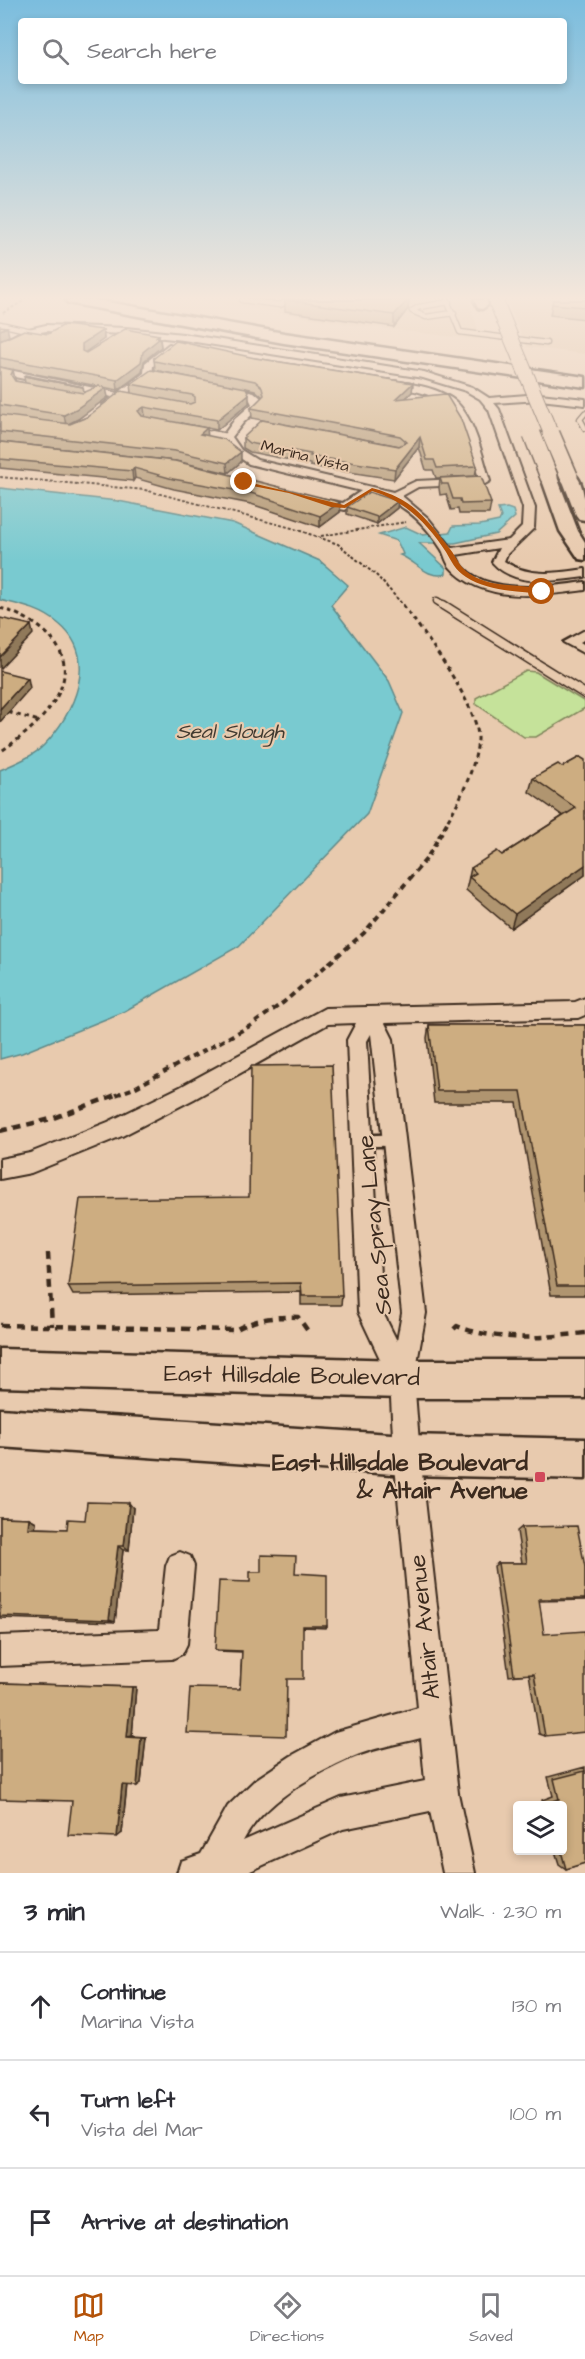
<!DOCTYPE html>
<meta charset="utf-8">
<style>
:root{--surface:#fff;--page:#f7f7f7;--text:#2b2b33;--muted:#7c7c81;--line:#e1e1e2;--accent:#b45309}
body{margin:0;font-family:"Architects Daughter",sans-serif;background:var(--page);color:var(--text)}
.controls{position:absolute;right:18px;bottom:18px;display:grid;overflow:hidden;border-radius:6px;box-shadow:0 3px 9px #0003}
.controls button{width:54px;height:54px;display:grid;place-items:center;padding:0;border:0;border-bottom:2px solid var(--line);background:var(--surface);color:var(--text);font:30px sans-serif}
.stop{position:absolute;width:18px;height:18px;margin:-14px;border:4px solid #b45309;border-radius:50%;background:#fff}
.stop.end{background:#b45309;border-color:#fff;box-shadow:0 2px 6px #0008}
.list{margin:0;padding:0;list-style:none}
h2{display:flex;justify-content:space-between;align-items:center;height:78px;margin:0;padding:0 24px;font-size:26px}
h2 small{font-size:20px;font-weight:400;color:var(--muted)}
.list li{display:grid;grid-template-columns:39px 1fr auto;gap:18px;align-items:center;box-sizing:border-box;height:108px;padding:0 24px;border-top:2px solid var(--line)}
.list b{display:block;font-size:22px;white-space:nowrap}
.list p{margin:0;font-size:20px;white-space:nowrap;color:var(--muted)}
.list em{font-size:20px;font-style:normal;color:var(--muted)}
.icon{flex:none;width:33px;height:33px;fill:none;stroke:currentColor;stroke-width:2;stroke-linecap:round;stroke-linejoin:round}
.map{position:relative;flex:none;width:585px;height:1873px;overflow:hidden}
.search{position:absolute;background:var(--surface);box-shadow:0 3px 9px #0003;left:18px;right:18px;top:18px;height:66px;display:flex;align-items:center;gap:15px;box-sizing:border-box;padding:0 21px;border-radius:6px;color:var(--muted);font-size:22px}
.sheet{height:402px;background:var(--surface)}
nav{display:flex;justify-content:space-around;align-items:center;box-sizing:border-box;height:84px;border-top:2px solid var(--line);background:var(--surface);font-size:16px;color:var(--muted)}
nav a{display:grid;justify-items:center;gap:3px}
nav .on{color:var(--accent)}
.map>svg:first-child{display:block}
.built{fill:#ddbe9d}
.green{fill:#c5e29a;stroke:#80865c;stroke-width:1.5}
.water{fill:#79cad0;stroke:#608a89;stroke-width:1.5}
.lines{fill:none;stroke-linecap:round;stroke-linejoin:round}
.lane-far3-casing{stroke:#3b2a1e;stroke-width:7}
.lane-far2-casing{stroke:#3b2a1e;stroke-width:9}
.lane-far1-casing{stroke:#3b2a1e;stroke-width:11}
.lane-casing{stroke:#3b2a1e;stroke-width:16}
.street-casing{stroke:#3b2a1e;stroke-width:4}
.secondary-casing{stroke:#3b2a1e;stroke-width:5}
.highway-casing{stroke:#3b2a1e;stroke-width:5}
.path-far3{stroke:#3b2a1e;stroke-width:2;stroke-dasharray:3 2;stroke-linecap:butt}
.path-far2{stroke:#3b2a1e;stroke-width:3;stroke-dasharray:4.5 4;stroke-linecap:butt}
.path-far1{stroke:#3b2a1e;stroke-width:4;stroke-dasharray:6 4.5;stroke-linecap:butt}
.path{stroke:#3b2a1e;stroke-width:4.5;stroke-dasharray:8 6;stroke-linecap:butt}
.lane-far3{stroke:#e8caae;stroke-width:4.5}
.lane-far2{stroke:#e8caae;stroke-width:6}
.lane-far1{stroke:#e8caae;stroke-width:8}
.lane{stroke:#e8caae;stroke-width:11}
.street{fill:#e8caae;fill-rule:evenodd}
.secondary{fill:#e8caae;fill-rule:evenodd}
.highway{fill:#e8caae;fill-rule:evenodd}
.secondary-bridge-far1-casing{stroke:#3b2a1e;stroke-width:16;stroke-linecap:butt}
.secondary-bridge-casing{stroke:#3b2a1e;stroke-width:20;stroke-linecap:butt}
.secondary-bridge-far1{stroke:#e8caae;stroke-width:14}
.secondary-bridge{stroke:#e8caae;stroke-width:17}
.wall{fill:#b0956f;stroke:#3b2a1e;stroke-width:1.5}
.shaded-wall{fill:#90795a;stroke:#3b2a1e;stroke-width:1.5}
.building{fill:#cdad81;stroke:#3b2a1e;stroke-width:1.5}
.route{fill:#b45309}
.poi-dot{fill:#d1495b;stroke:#e8caae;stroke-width:2}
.labels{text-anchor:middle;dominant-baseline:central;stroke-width:4.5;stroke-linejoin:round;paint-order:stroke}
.far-street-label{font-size:16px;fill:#3b2a1e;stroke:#e8caae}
.water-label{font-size:21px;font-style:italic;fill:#413a30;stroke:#e8caae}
.near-street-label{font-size:24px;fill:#3b2a1e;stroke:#e8caae}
.near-poi-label{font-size:24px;font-weight:bold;fill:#3b2a1e;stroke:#e8caae;text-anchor:end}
</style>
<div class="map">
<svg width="585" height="1873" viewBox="0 0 585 1873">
<rect width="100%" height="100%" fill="#e8caae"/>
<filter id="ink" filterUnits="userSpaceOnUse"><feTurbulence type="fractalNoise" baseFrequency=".0167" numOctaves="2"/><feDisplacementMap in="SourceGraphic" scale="12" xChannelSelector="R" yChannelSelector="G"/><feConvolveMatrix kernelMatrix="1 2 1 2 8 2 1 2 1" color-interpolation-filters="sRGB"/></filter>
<g filter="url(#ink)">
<g class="built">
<path d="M202 300H469L481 340 360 326Z"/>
<path d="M506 300H585V354L527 347Z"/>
</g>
<path class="green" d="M526 671 536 672 585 702V708L536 737H524L476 704V698Z"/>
<g class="water">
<path d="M0 488 118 501 233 523 320 561 348 585 331 605 389 681 403 713 367 814 239 946 123 1012 22 1053 0 1059V770C14 764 34 756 44 745 74 714 100 658 59 624 42 609 21 605 0 600Z"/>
<path d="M507 508 513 510 515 517 496 534 455 543H419L446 568V574C426 579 417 562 400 555L403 554 397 541 379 535 406 527 423 535 450 532 453 526 480 525 499 521 501 517 498 509Z"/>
</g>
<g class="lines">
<defs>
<g id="lane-far3">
<path d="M242 300 280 305 290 300"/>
<path d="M447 300 460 332 546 343"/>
<path d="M449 302 419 307 412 311 426 317 454 313"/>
<path d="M0 324 31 331"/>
<path d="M585 413 580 419 585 428"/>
<path d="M197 431 220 436"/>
</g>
<g id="lane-far2">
<path d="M212 434 227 437"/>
<path d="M437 601 445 606"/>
</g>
<path id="lane-far1" d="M443 605 585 694"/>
<path id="lane" d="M362 1141 393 1140"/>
<g id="street">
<path d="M46 325 126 328 183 334 424 372 472 387 489 398 540 394 585 399V405L540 400 494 403 499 409 535 508 534 528 507 554 504 561C529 578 556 573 585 569V577C555 581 515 588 492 562L499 548 456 555C472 598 550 587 585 582V590C542 596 482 604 450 567 446 562 445 556 442 550 425 523 403 502 372 494L345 510 312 503 310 501 316 498 343 503 361 491 249 464 230 451 222 437 235 419 252 404 248 396 222 391V387L225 386 254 392 261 398 260 407 243 423 232 437 241 450 257 460 393 492 416 481 479 478C468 441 462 402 419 392 408 389 392 389 383 383L388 380C409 384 433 386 451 398 473 412 483 457 490 481L485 484 418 487 402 496 428 518 452 548 509 540 522 527 523 508 489 410 480 399 466 391 423 378 183 340 126 334 46 331 30 334 0 349V343L24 330Z"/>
<path d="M169 344 176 346 153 366 152 376 107 408 102 405 112 397 0 374V368L118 393 144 373 145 363Z"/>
<path d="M585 630V639L580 642 585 645V654L563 642Z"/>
<path d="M585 998V1015L578 1018 385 1023 393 1039 426 1313 414 1379 420 1455 458 1793 475 1873H443L430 1811 343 1829 246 1873H177L181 1861 201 1854 228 1806 255 1780 291 1756 335 1732 418 1708 394 1455 390 1380 358 1312 347 1040 356 1023 328 1024 194 1099 122 1136 31 1173 0 1179V1159L30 1153 108 1122 180 1087 325 1008 575 1002ZM371 1034 402 1313 397 1341 382 1311 367 1041ZM421 1738 425 1781 341 1798 243 1841C263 1803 312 1775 350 1758 372 1748 398 1744 421 1738Z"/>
<path d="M180 1552 190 1556 194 1566 187 1644 182 1654 172 1659 0 1666V1636L159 1630 166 1566 170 1556Z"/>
</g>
<g id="secondary">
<path d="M474 300H486L488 305 482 309 478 308Z"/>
<path d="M569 471C585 476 585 505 585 520L579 519 576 515 561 476Z"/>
<path d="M549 472 557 477 578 531 585 542V560L579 559 560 531 541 477Z"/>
<path d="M0 1349 402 1360H585V1398H402L0 1387Z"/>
<path d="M0 1409 407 1435 585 1439V1479L407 1475 0 1447Z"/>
</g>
<path id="highway" d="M66 300H96L284 333 585 377V387L284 343 73 304 68 303Z"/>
</defs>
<use href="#lane-far3" class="lane-far3-casing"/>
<use href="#lane-far2" class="lane-far2-casing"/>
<use href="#lane-far1" class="lane-far1-casing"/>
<use href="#lane" class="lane-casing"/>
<use href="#street" class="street-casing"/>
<use href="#secondary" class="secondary-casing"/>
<use href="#highway" class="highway-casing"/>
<g class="path-far3">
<path d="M3 313 25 300"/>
<path d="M0 477 145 490 292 528 338 544 377 576 404 606"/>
<path d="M321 536 406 522"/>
</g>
<g class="path-far2">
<path d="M403 605C423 632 480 707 478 740 475 769 461 798 447 822"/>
<path d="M0 608C39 619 83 652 56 698 43 721 22 737 0 752"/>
<path d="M0 710 39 721"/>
</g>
<path class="path-far1" d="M116 1095 134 1088 250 1026 284 1002 364 933 427 858 448 821"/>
<g class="path">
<path d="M0 1131 51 1119 121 1093"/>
<path d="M48 1253 52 1326"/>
<path d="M0 1325 235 1330C255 1319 275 1316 298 1317L310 1334"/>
<path d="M454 1329 457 1326C497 1342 543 1338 585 1333"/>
</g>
<use href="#lane-far3" class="lane-far3"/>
<use href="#lane-far2" class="lane-far2"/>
<use href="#lane-far1" class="lane-far1"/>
<use href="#lane" class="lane"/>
<use href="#street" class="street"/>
<use href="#secondary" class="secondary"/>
<use href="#highway" class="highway"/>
<defs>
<path id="secondary-bridge-far1" d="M497 304 552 436"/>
<g id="secondary-bridge">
<path d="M532 434 549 477"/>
<path d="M551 434 569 476"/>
</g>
</defs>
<use href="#secondary-bridge-far1" class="secondary-bridge-far1-casing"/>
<use href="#secondary-bridge" class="secondary-bridge-casing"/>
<use href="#secondary-bridge-far1" class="secondary-bridge-far1"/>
<use href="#secondary-bridge" class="secondary-bridge"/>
</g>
<g class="wall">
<path d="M285 300 408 309 394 327 285 311Z"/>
<path d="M585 300V319L550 315 552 304Z"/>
<path d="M103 330 104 339 85 352 160 338 161 347 144 361 142 372 118 390 0 367V341L48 334Z"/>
<path d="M154 358H255L413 383 412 392 406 398 477 466 475 476 436 478 433 470H426L419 447 394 479 310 466V464L250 452 243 448V438L400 446 252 418 251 408 263 397 255 390 246 388 249 403 217 430 181 423 208 436 241 462 228 473 176 461 0 442 175 461 340 512 320 527 251 504 174 489 135 478 133 481 0 468V367L15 379V381L25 383 24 376 83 387 84 392 108 397 78 419 68 424H70L87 417 132 393 131 384 237 387 155 370Z"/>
<path d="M440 478 491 503 489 514H459L458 509 451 510 446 494 440 495 439 488Z"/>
<path d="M398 501 397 508 377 524 347 514V507Z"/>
<path d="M580 757 585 875 511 928 466 890 471 868 502 855 563 816 529 792 533 778 562 767Z"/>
<path d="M429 1025H585V1295H551L517 1103H434L427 1038Z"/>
<path d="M249 1197 342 1296 341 1305H301V1292L73 1295 68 1286Z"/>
<path d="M133 1508 129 1550H123L115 1622 0 1618V1517L29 1518 36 1522 35 1528 67 1529 85 1520Z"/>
<path d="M522 1527 585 1567V1600L539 1601 545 1736 539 1734 529 1674 509 1676 494 1566 498 1563H522L517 1531Z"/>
<path d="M295 1573 327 1626 326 1628 303 1627 287 1679 240 1689 242 1652 217 1651 215 1650 250 1582Z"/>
<path d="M0 1683 136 1687 132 1736 146 1737 141 1783 127 1785 122 1833 72 1801Z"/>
<path d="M585 1767V1863L566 1869 559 1864 555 1851H562V1806H543L542 1800 553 1796 548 1777Z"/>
</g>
<g class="shaded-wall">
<path d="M408 300H409L408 309 394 327V315Z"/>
<path d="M7 327 9 336 0 340V330Z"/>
<path d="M103 330 104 339 84 353 82 351V344Z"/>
<path d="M159 335 161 347 144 361 142 372 118 390 117 380 156 337Z"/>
<path d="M13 370 15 379 13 384 11 375Z"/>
<path d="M413 383 412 392 395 408 396 399Z"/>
<path d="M106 388 108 397 78 419 66 425 64 415Z"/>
<path d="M249 394V403L217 430V420Z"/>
<path d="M144 407 145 417 140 421 138 411Z"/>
<path d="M207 428 208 438 200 434Z"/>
<path d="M420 437 419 447 394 479 395 469Z"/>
<path d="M241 452V462L228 473 227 463Z"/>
<path d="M134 468 135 478 133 481 132 471Z"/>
<path d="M398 501 397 508 377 524V517Z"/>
<path d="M340 502V512L320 527V516Z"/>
<path d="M31 625 33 634 0 669V657Z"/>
<path d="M28 678 30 688 0 722V709Z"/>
<path d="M585 865V875L511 928 515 914Z"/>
<path d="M129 1503 133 1508 129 1550 124 1546Z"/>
<path d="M29 1518 36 1522 35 1532 28 1528Z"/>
<path d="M118 1546 123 1550 115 1622 109 1620Z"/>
<path d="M132 1687H136L132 1736 127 1737Z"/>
<path d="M146 1737 141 1783 137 1786 141 1738Z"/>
<path d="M127 1782 122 1833 117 1837 122 1785Z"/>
</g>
<g class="building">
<path d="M285 300H408L394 315Z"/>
<path d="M553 300H585V307L552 304Z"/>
<path d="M64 325 103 330 82 344V351L86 353 125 329 159 335 156 337 160 338 143 352 141 362 117 380 0 358V341L24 330 48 334Z"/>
<path d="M0 326 7 327 0 330Z"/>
<path d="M176 341 255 358 413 383 396 399 445 394 447 396 461 419 477 466 437 468 434 460H427L420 437 395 469 310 456 311 454 249 443 243 438 262 420 399 446 407 442 400 436 251 408 264 395 262 387 255 381 154 361V358Z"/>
<path d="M0 367 13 370 11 375 15 381 83 393 99 386 106 388 76 409 64 415 0 405Z"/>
<path d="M151 370 246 388 249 394 217 420 144 407 138 411 142 416 207 428 200 434 224 439 241 452 227 463 175 451 0 432V415L70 424 87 417 121 391 190 404 195 402V397L192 395 131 384Z"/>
<path d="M25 375 83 387 24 376Z"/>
<path d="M0 442 175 461 340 502 320 516 251 493 173 479 134 468 132 471 0 459Z"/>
<path d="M481 476 491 503 461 504 460 499H453L448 484H442L440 478Z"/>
<path d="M369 492 398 501 377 517 347 507Z"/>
<path d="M0 618 31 625 0 657Z"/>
<path d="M0 671 28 678 0 709Z"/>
<path d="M580 757 585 760V865L515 914 469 877 476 873 471 868 497 851 502 855 576 808 533 778 558 764 562 767Z"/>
<path d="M429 1025H585V1286H557L521 1091H437Z"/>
<path d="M332 1065 342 1296H302L301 1283 68 1286 80 1199 249 1197 251 1066Z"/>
<path d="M87 1502 129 1503 124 1546H118L109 1620 0 1616V1517L29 1518 28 1528 67 1529 68 1519 85 1520Z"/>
<path d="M577 1526 585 1567V1599H539L544 1634 585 1631V1732L545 1736 534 1674 514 1675 498 1563H527L522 1527Z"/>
<path d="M261 1555 296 1556 295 1573 327 1575V1626H303V1679H287L286 1736 187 1733 190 1688 240 1689 242 1651 215 1650 219 1581 250 1582V1572H261Z"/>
<path d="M0 1683 132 1687 127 1737 141 1738 137 1786 122 1785 117 1837 68 1835 72 1801 0 1799Z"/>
<path d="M585 1771V1863L566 1869 561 1851H562V1806H549L548 1802 559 1799 554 1779Z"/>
</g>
</g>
<linearGradient id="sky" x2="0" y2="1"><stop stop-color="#7bbdde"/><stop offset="0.53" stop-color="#f5e7db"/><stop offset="1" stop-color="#f5e7db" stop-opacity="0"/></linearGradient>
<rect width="585" height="562" fill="url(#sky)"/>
<path class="route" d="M244 481 344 505 372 488C413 499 424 516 450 549 457 558 459 567 470 574 496 591 525 581 545 592L542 594C516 591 488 591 466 577 455 570 452 562 446 552 427 523 405 501 372 491L345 508 331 507 289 493 242 484Z"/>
<rect class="poi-dot" x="534" y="1471" width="12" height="12" rx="3"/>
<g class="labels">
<g class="far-street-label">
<text transform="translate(305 456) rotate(14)">Marina Vista</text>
</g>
<g class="water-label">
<text x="230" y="731">Seal Slough</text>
</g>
<g class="near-street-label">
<text transform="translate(375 1225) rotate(-96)">Sea Spray Lane</text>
<text transform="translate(292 1376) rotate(1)">East Hillsdale Boulevard</text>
<text transform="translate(425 1627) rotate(-96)">Altair Avenue</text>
</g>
<g class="near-poi-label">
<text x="528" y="1463">East Hillsdale Boulevard<tspan x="528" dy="28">&amp; Altair Avenue</tspan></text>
</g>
</g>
</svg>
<div class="controls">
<button><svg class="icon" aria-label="layers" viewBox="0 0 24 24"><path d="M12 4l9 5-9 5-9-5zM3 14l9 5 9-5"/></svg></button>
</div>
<div class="stop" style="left:542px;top:592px"></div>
<div class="stop end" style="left:244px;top:482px"></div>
<div class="search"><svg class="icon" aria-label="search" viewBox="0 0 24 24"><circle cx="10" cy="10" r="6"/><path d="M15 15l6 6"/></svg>Search here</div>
</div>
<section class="sheet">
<h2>3 min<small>Walk · 230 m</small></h2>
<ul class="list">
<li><svg class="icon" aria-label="ahead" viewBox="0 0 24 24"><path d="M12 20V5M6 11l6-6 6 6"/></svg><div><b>Continue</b><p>Marina Vista</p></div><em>130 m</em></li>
<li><svg class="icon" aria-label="left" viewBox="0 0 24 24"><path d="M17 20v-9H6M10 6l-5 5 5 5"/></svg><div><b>Turn left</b><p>Vista del Mar</p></div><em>100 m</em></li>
<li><svg class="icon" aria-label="arrive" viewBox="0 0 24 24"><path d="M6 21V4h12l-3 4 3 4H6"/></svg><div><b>Arrive at destination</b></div></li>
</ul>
</section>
<nav>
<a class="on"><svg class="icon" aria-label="map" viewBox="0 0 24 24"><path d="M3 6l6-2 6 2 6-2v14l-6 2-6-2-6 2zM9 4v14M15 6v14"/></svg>Map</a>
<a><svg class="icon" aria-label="directions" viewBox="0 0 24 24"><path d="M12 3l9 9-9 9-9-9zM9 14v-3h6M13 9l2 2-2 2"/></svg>Directions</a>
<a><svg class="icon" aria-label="saved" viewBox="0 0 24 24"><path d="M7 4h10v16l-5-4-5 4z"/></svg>Saved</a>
</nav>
